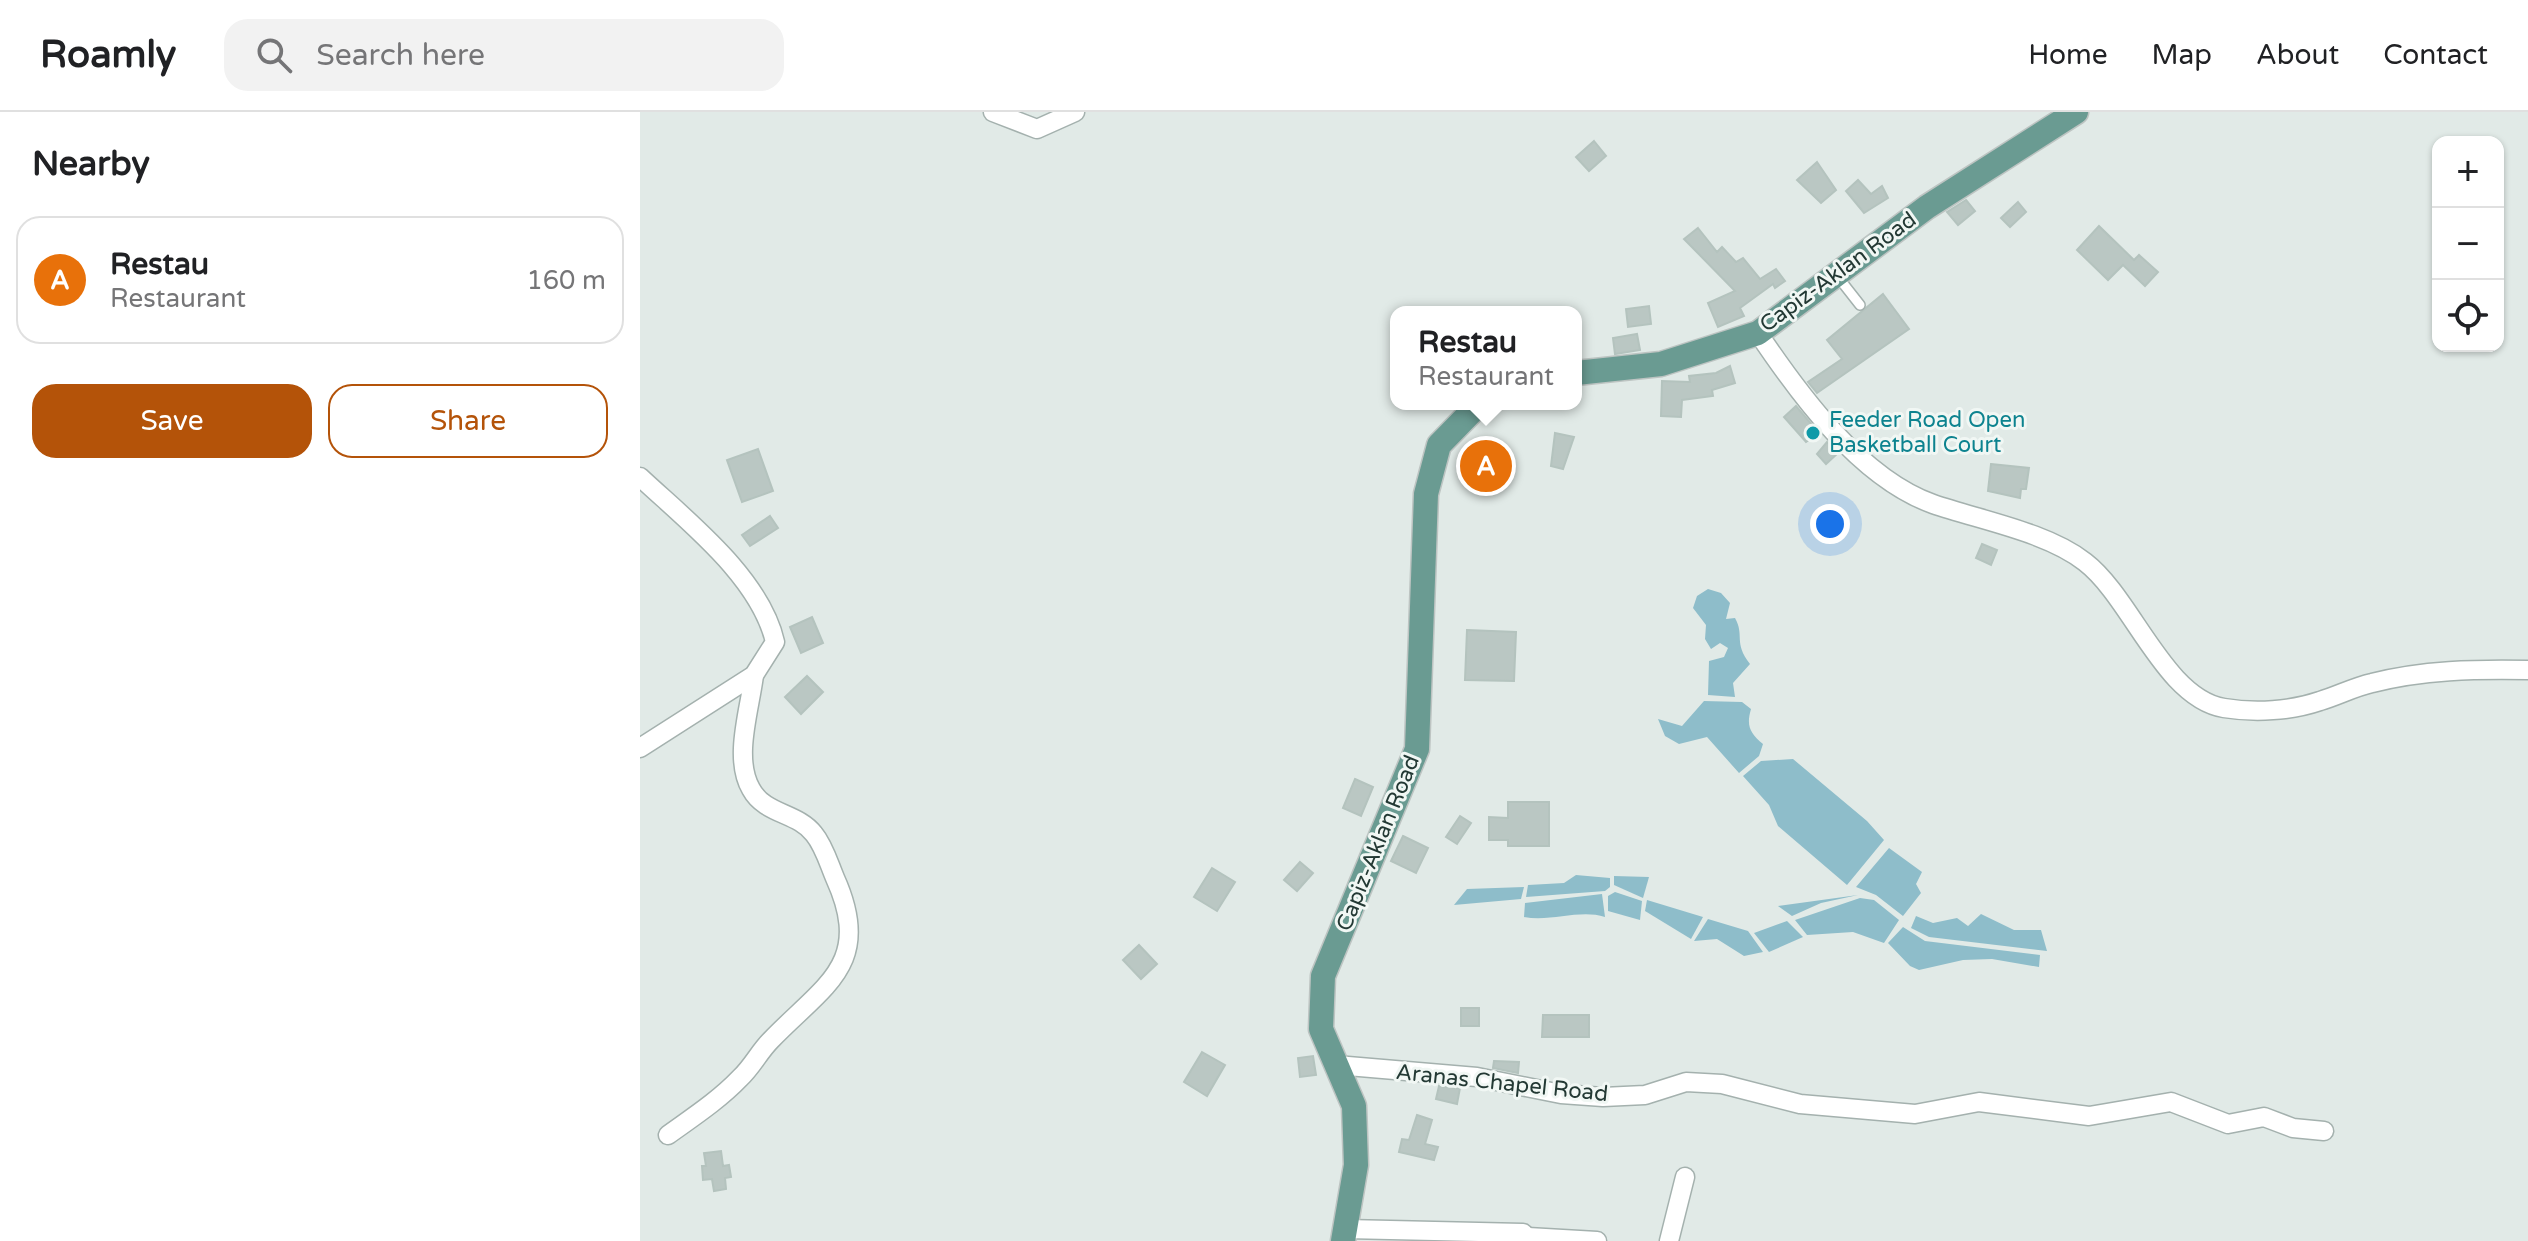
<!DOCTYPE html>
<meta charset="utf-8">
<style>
:root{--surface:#fff;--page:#f2f2f2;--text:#202124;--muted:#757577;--line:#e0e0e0;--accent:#b45309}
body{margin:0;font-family:"Varela Round",sans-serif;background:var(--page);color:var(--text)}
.controls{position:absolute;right:24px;top:24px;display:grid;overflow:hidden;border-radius:16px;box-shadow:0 2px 6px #0004}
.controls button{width:72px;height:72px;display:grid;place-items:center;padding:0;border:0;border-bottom:2px solid var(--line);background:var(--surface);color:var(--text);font:40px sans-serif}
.you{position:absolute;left:1190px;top:412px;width:28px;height:28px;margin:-20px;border:6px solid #fff;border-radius:50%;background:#1a73e8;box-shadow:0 0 0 12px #1a73e833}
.badge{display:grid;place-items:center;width:52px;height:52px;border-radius:50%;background:var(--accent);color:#fff;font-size:26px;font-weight:700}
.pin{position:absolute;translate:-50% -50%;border:4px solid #fff;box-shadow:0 2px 8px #0006}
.popup{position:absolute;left:750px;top:194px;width:192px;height:104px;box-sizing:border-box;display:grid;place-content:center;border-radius:16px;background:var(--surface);filter:drop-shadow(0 2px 6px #0005);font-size:26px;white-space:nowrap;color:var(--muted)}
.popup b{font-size:30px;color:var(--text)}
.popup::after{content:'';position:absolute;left:50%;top:100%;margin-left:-16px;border:16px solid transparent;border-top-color:var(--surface)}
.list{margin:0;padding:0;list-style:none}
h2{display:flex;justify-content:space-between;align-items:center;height:104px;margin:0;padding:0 32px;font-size:34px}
h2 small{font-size:26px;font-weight:400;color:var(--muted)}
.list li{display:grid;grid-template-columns:52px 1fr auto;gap:24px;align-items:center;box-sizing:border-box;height:128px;margin:0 16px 16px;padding:0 16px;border:2px solid var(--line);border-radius:24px}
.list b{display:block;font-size:30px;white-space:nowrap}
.list p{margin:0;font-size:26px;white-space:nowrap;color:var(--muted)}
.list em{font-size:26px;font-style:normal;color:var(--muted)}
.actions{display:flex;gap:16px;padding:24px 32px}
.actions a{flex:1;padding:18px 0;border:2px solid var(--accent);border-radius:24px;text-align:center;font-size:28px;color:var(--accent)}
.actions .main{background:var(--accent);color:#fff}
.icon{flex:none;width:44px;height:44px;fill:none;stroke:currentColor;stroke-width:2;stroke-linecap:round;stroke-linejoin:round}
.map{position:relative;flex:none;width:1888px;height:1129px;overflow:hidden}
header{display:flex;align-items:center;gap:48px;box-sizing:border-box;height:112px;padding:0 40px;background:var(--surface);border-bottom:2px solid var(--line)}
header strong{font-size:38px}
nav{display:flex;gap:44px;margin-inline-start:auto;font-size:28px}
.search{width:560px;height:72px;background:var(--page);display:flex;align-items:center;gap:20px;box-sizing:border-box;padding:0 28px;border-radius:24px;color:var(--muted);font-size:30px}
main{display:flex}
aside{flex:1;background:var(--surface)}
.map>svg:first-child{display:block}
.water{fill:#8ebdca}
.building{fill:#bac7c3;stroke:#b4c3be;stroke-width:2}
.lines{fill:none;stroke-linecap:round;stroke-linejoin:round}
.lane-casing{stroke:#a4b1ae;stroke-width:12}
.street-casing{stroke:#a4b1ae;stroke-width:21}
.primary-casing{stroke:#bdc4c2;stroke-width:27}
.lane{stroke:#fff;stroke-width:9}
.street{stroke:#fff;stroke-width:18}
.primary{stroke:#6a9b92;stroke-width:24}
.culture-dot{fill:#0f9aa8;stroke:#f1f7f4;stroke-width:3}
.labels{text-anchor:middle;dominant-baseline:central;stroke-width:6;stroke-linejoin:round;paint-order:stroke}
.street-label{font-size:22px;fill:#233934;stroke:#f1f7f4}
.culture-label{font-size:22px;fill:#0d838f;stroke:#f1f7f4;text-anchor:start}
</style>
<header>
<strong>Roamly</strong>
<div class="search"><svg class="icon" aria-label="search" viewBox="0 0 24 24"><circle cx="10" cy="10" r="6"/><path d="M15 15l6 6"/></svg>Search here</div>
<nav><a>Home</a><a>Map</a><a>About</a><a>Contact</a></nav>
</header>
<main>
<aside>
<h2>Nearby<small></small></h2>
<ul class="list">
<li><span class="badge" style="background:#e8710a">A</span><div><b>Restau</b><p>Restaurant</p></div><em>160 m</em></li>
</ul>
<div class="actions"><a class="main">Save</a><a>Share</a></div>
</aside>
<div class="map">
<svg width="1888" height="1129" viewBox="0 0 1888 1129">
<rect width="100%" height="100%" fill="#e1eae7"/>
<g class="water">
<path d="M1068 477 1081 481 1090 491 1086 507 1095 506C1105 524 1093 530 1110 552L1093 571 1095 585 1068 583 1069 549 1084 545 1088 536 1080 531 1071 537 1065 527 1066 513 1053 496 1057 484Z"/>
<path d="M1064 589 1102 590 1111 597C1106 614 1110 621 1123 632L1119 644 1099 661 1067 625 1039 632 1025 624 1018 607 1042 614Z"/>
<path d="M1153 647 1227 709 1244 728 1207 773 1138 714 1129 693 1103 664 1121 649Z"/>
<path d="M1249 736 1282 760 1276 772 1281 781 1263 804 1236 783 1216 775Z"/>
<path d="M936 763 970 766V775L965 779 886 785 888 773 924 771Z"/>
<path d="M974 764 1009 765 1003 786 974 773Z"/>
<path d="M884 775 881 787 814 793 827 777Z"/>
<path d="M975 780 1002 789 1000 808 968 799V784Z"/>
<path d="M962 782 965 805C940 797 911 810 884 805L885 791Z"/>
<path d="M1218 783 1181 791 1152 804 1138 794Z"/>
<path d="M1220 786 1234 788 1259 808 1244 831 1213 820 1167 823 1155 808Z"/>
<path d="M1007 788 1063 805 1051 827 1005 799Z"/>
<path d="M1341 802 1374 818H1401L1407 839 1289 825 1271 816 1276 804 1293 811 1317 806 1328 814Z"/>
<path d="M1068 807 1108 819 1123 840 1104 844 1077 827 1054 829Z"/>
<path d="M1147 809 1163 825 1129 840 1114 821Z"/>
<path d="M1263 815 1285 829 1400 843 1399 855 1352 847 1323 848 1279 858 1270 854 1248 831Z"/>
</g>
<g class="building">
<path d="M954 29 966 44 949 59 936 45Z"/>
<path d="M1177 50 1196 78 1181 91 1157 68Z"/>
<path d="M1218 68 1231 82 1242 74 1248 86 1224 101 1206 79Z"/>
<path d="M1326 88 1335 99 1318 113 1307 100Z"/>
<path d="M1378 90 1386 100 1370 115 1361 106Z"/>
<path d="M1459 114 1494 148 1499 143 1518 160 1505 174 1483 153 1468 168 1437 138Z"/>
<path d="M1058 116 1077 140 1082 135 1096 150 1103 146 1120 167 1136 157 1145 169 1135 176 1133 172 1100 196 1104 204 1078 215 1068 191 1095 179 1044 127Z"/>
<path d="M1243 182 1269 217 1177 281 1168 270 1202 247 1187 228Z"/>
<path d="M1009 194 1011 212 988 215 986 197Z"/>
<path d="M997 222 1000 238 975 242 973 226Z"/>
<path d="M1090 254 1095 271 1072 278 1073 284 1042 288 1041 305 1021 304 1022 269 1050 270 1049 264 1076 261Z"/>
<path d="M1156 294 1179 321 1166 330 1144 305Z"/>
<path d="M915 321 934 325 923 357 911 354Z"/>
<path d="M1187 330 1198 341 1186 352 1177 342Z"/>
<path d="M118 337 133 379 102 390 87 348Z"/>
<path d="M1351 352 1389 356 1386 377H1381L1380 386 1348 379Z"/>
<path d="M130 404 138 416 110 434 102 423Z"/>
<path d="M1342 432 1357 438 1351 453 1336 446Z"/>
<path d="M172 505 183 531 161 541 150 515Z"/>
<path d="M827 518 876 520 874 569 825 568Z"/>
<path d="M167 564 183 580 161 602 145 585Z"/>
<path d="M715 667 733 675 721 704 703 696Z"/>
<path d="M868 690H909V734H868V728H849V705L868 706Z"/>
<path d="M820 704 831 711 817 732 806 725Z"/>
<path d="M763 724 788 736 776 761 751 749Z"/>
<path d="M660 750 673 761 657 779 644 768Z"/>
<path d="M572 756 595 770 577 799 554 785Z"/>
<path d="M499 833 517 852 501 867 483 848Z"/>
<rect x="821" y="896" width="18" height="18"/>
<path d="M903 903H949V925H902Z"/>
<path d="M562 940 585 953 567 984 544 970Z"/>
<path d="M673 944 676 963 660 965 658 946Z"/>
<path d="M854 949 879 950 878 961 853 956Z"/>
<path d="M799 974 820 976 817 992 796 987Z"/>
<path d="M777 1003 792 1008 785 1032 798 1035 794 1048 759 1040 762 1027 769 1028Z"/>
<path d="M81 1039 83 1054 89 1053 91 1065 85 1066 86 1077 74 1079 72 1067 63 1068 62 1054H66L64 1041Z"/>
</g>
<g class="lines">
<defs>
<path id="lane" d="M1198 165 1220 193"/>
<g id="street">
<path d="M353 0 397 17 435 0"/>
<path d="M1118 221C1159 282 1220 366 1293 392 1339 408 1407 420 1445 450 1492 486 1524 586 1584 596 1615 601 1651 599 1680 589 1697 584 1714 575 1732 571 1783 558 1835 557 1888 558"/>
<path d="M0 365C47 409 120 465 135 530L114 563 0 636"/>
<path d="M696 953 837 965 921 982 963 985 1005 983 1046 970 1082 972 1160 992 1275 1002 1339 990 1449 1004 1531 990 1588 1012 1624 1005 1653 1016 1684 1019"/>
<path d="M28 1023C53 1005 79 988 100 966 112 955 119 940 131 928 184 873 234 852 195 766 189 752 184 734 174 722 157 700 125 703 111 677 93 646 110 597 114 563"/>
<path d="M706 1117 883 1121 890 1129"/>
<path d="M888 1125 957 1129"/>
<path d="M1029 1129 1045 1065"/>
</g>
<g id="primary">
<path d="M936 261 1021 252 1118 221 1287 95 1436 0"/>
<path d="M703 1129 716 1053 714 994 681 917 683 864 777 637 786 382 799 333 839 292"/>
</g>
</defs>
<use href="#lane" class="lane-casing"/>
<use href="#street" class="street-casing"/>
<use href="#primary" class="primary-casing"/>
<use href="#lane" class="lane"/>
<use href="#street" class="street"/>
<use href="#primary" class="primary"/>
</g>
<circle class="culture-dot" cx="1173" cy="321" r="8"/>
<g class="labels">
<g class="street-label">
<text transform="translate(1198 160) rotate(-36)">Capiz-Aklan Road</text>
<text transform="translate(738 731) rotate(-68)">Capiz-Aklan Road</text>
<text transform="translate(862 971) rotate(6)">Aranas Chapel Road</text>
</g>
<g class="culture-label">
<text x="1189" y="308">Feeder Road Open<tspan x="1189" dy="25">Basketball Court</tspan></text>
</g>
</g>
</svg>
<div class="controls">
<button>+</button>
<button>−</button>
<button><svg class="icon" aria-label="locate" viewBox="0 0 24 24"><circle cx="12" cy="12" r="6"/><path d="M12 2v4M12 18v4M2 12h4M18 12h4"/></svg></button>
</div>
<div class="you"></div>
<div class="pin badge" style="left:846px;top:354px;background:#e8710a">A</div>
<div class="popup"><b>Restau</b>Restaurant</div>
</div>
</main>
